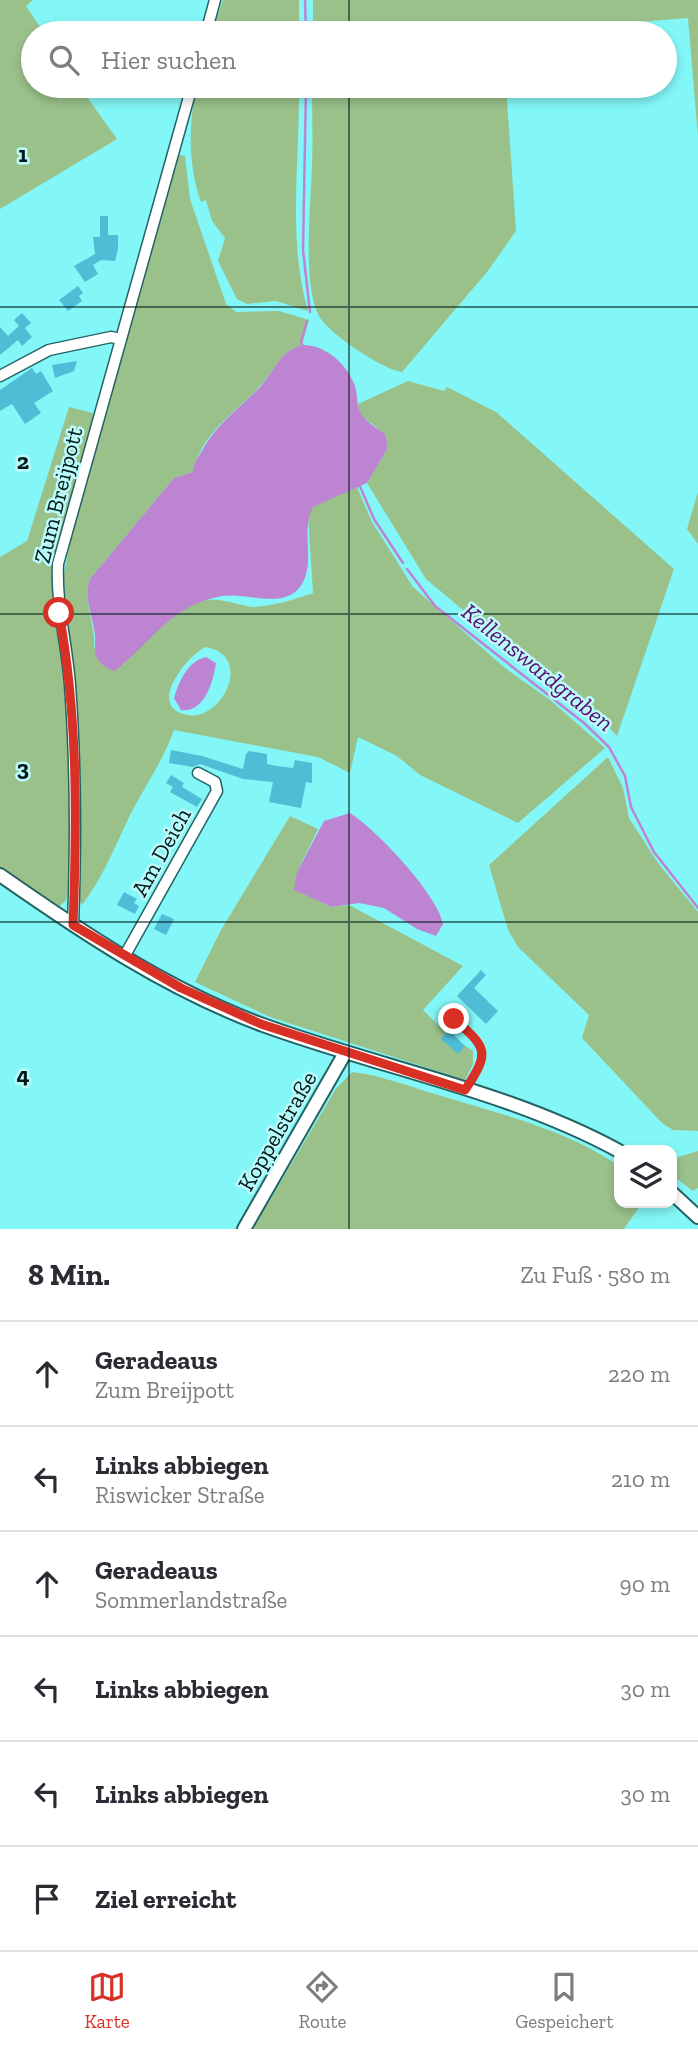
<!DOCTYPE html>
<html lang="de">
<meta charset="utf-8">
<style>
:root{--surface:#fff;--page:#f7f7f7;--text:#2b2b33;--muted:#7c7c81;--line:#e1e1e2;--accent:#d93025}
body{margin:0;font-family:"Zilla Slab",serif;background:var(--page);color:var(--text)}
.controls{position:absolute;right:21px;bottom:21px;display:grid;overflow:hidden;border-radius:14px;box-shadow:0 4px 10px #0003}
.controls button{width:63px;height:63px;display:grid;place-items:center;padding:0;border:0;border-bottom:2px solid var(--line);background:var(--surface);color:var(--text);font:35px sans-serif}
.stop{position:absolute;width:21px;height:21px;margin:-16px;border:5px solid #d93025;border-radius:50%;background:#fff}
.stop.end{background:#d93025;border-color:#fff;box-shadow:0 2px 7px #0008}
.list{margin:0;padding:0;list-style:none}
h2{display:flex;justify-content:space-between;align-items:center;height:91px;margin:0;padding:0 28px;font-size:30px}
h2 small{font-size:23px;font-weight:400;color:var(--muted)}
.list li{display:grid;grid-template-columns:46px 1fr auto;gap:21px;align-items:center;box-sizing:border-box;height:105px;padding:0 28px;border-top:2px solid var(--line)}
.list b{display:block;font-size:26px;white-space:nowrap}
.list p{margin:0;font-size:23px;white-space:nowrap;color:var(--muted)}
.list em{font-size:23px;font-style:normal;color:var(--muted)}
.icon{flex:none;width:38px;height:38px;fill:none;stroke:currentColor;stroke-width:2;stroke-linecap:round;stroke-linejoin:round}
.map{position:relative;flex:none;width:698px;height:1229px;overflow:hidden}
.search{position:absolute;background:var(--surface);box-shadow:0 4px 10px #0003;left:21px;right:21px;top:21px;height:77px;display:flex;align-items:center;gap:18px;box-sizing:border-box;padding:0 24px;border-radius:38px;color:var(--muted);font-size:26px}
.sheet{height:721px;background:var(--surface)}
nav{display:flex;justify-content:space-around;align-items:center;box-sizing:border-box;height:98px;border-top:2px solid var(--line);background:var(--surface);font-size:19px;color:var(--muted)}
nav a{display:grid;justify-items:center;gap:4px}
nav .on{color:var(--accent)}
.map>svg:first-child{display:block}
.green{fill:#9bc18b;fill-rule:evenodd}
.water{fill:#bd84d2}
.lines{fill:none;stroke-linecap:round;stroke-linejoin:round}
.stream{stroke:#bd84d2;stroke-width:2.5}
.building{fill:#50bdd7}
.service-casing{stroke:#246364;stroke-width:8}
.minor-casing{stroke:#246364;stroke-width:13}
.tertiary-casing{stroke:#246364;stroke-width:16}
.service{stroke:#fff;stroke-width:4.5}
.minor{stroke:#fff;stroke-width:10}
.tertiary{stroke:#fff;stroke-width:12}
.route{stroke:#d93025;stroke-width:9}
.grid{fill:none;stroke:#021a1a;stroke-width:2;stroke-opacity:0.55}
.labels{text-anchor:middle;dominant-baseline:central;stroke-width:5;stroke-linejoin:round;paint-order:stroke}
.street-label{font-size:23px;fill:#021a1a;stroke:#bcfbfb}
.water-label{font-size:24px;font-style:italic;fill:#580e6e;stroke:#bcfbfb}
.grid-label{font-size:23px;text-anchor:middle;font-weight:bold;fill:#021a1a;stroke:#bcfbfb;stroke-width:5;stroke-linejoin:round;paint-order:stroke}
</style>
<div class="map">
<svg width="698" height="1229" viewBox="0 0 698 1229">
<rect width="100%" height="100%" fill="#83f6f7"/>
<g class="green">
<path d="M0 0H33L26 6 44 33H33V86H79L117 139 0 209Z"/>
<path d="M223 0H299V33H212Z"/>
<path d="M313 0H698V137L688 18 502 33H313Z"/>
<path d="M197 86H299C300 161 287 239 308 311L276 301 247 304 237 299 218 261 225 238 212 221 206 200 201 202C188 165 188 124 197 86Z"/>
<path d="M312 86H506L516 231 487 272 402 372C382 369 329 334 319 316 302 284 311 203 312 166 313 140 312 113 312 86Z"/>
<path d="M179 155 185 156 190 199 226 304 236 312 279 311 309 320 302 345C280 350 274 372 260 386 235 413 201 433 193 472L174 478 90 579C82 602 96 624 94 648L123 665C143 641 175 603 208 600 225 598 247 608 255 607 276 605 293 600 313 593L308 516 313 506 357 487 372 522 413 587 505 668 550 700 605 748 518 823 420 775 397 756 358 737 350 773 318 757 174 730C163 760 146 785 131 813 116 844 103 878 82 905L78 897 77 698 63 578 73 530ZM205 647C255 655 222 721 188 715 145 708 186 657 205 647Z"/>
<path d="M408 381 444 391 447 387 496 412 674 569 617 736 600 718 512 651 426 579 367 483 388 448C386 443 384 436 380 431 373 422 359 419 358 404Z"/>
<path d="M69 407 96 414 62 532 53 587 71 739 70 875 66 900 59 907 0 867V557L27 541Z"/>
<path d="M698 492V544L687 529Z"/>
<path d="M608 757 623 788 629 818 658 863 698 912V1131L673 1130 662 1123 582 1038 589 1015 518 947 508 930 489 865Z"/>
<path d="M290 816 318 829 297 872 299 892 332 907 349 905 463 966 423 1010 445 1032 473 1051V1064L465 1080 270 1017 195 982 221 930Z"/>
<path d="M352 1072C380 1075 408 1086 435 1094 496 1113 567 1129 619 1166V1203H642L624 1229H253L335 1090Z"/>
<path d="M698 1151V1188L693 1191 672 1175V1159Z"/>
</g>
<g class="water">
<path d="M302 345C325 344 348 365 355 386 358 395 356 405 361 413 367 423 376 427 385 434L388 448 367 483 313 507C300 532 316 559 302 584 286 611 247 592 222 596 169 606 153 641 115 671 108 669 101 665 97 658 93 650 96 643 95 635 93 615 83 599 90 579L174 478 193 472C194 460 199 457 204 447 219 422 240 408 260 387 274 372 280 350 302 345Z"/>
<path d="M206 657 216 663C213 683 204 713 181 710L174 698C179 681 188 661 206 657Z"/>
<path d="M350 813C376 829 438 895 443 924L436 936 417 929 384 908 359 903 332 907 294 890 297 872 324 821Z"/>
</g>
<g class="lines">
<g class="stream">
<path d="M305 0 306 33"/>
<path d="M306 86 303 250 310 312"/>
<path d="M304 348 301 342 307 321"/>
<path d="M359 484 374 519 403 563"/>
<path d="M407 569 435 606 584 723 609 747 625 776 631 807 654 852 698 908"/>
</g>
</g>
<g class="building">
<path d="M100 216H108V235H118V249L115 261 101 260 93 265 98 274 85 282 74 266 95 254 93 237H100Z"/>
<path d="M78 286 83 293 79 296 82 301 68 311 59 300Z"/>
<path d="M22 313 31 323 25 328 32 337 22 346 18 340 0 355V327L8 336 19 326 14 320Z"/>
<path d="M77 361 74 371 55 378 52 365Z"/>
<path d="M32 368 36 374 41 371 53 391 34 403 41 413 25 424 12 404 0 411V390Z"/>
<path d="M171 750 202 756 243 769 246 754 249 751 267 754V764L277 766 293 768 295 760 312 763V783L306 782 301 808 269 802 273 782 243 779 200 764 193 767 169 763Z"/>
<path d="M171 775 184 783 182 787 202 799 197 807 170 792 173 787 166 783Z"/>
<path d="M124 892 137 899 134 903 139 906 135 914 117 905Z"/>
<path d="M162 914 174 919 166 935 154 929Z"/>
<path d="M481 970 486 975 474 988 498 1011 486 1024 457 996Z"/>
<path d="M449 1030 465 1046 458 1054 441 1039Z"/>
</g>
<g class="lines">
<defs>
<path id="service" d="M455 1019C483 1045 491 1051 468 1086"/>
<g id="minor">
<path d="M206 33 215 0"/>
<path d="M0 376 49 350 111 337 121 339"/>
<path d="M73 925C76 845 76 765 70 685 67 644 56 606 58 564L192 86"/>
<path d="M124 957 217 791 215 782 198 773"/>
</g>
<g id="tertiary">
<path d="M0 875C83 933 168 990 263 1025 381 1068 509 1091 619 1151"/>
<path d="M672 1193 698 1217"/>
<path d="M244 1229 345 1053"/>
</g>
</defs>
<use href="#service" class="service-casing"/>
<use href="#minor" class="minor-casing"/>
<use href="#tertiary" class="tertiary-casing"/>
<use href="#service" class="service"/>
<use href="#minor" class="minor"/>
<use href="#tertiary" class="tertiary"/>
</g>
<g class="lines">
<path class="route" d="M59 613C78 716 77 821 73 925L181 988 261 1024 465 1090C491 1051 487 1048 454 1019"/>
</g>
<path class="grid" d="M349 0V33M349 86V1229M0 307H698M0 614H698M0 922H698"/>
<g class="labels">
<g class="street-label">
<text transform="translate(58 495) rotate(-76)">Zum Breijpott</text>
<text transform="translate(161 852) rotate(-61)">Am Deich</text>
<text transform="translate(277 1131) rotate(-60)">Koppelstraße</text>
</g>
<g class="water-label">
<text transform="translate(538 667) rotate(39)">Kellenswardgraben</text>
</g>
</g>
<g class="grid-label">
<text x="23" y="162">1</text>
<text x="23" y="469">2</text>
<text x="23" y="776">3</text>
<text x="23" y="1083">4</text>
</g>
</svg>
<div class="controls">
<button><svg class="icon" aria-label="layers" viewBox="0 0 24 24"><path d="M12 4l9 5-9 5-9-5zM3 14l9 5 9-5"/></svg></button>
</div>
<div class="stop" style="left:59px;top:613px"></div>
<div class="stop end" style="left:454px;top:1019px"></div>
<div class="search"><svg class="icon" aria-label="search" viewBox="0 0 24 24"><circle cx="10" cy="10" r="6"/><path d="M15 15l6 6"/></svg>Hier suchen</div>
</div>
<section class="sheet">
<h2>8 Min.<small>Zu Fuß · 580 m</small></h2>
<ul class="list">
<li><svg class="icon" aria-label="ahead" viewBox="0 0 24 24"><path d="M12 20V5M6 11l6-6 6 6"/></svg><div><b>Geradeaus</b><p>Zum Breijpott</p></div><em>220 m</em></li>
<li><svg class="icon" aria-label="left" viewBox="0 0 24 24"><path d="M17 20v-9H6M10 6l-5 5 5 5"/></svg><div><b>Links abbiegen</b><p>Riswicker Straße</p></div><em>210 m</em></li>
<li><svg class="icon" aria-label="ahead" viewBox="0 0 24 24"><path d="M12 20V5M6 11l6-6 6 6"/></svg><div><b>Geradeaus</b><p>Sommerlandstraße</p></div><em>90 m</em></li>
<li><svg class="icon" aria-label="left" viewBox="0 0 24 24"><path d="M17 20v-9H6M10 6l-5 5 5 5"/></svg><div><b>Links abbiegen</b></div><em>30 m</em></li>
<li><svg class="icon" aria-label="left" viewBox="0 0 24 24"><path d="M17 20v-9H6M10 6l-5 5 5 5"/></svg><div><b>Links abbiegen</b></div><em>30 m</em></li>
<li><svg class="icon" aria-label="arrive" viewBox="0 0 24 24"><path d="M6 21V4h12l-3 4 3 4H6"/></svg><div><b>Ziel erreicht</b></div></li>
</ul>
</section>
<nav>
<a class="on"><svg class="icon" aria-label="map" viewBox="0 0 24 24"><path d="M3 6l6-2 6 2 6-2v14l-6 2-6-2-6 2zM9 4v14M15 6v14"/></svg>Karte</a>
<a><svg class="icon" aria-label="directions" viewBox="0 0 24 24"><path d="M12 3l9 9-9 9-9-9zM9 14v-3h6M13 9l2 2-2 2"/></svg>Route</a>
<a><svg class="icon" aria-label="saved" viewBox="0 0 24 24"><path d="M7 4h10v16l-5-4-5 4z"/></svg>Gespeichert</a>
</nav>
